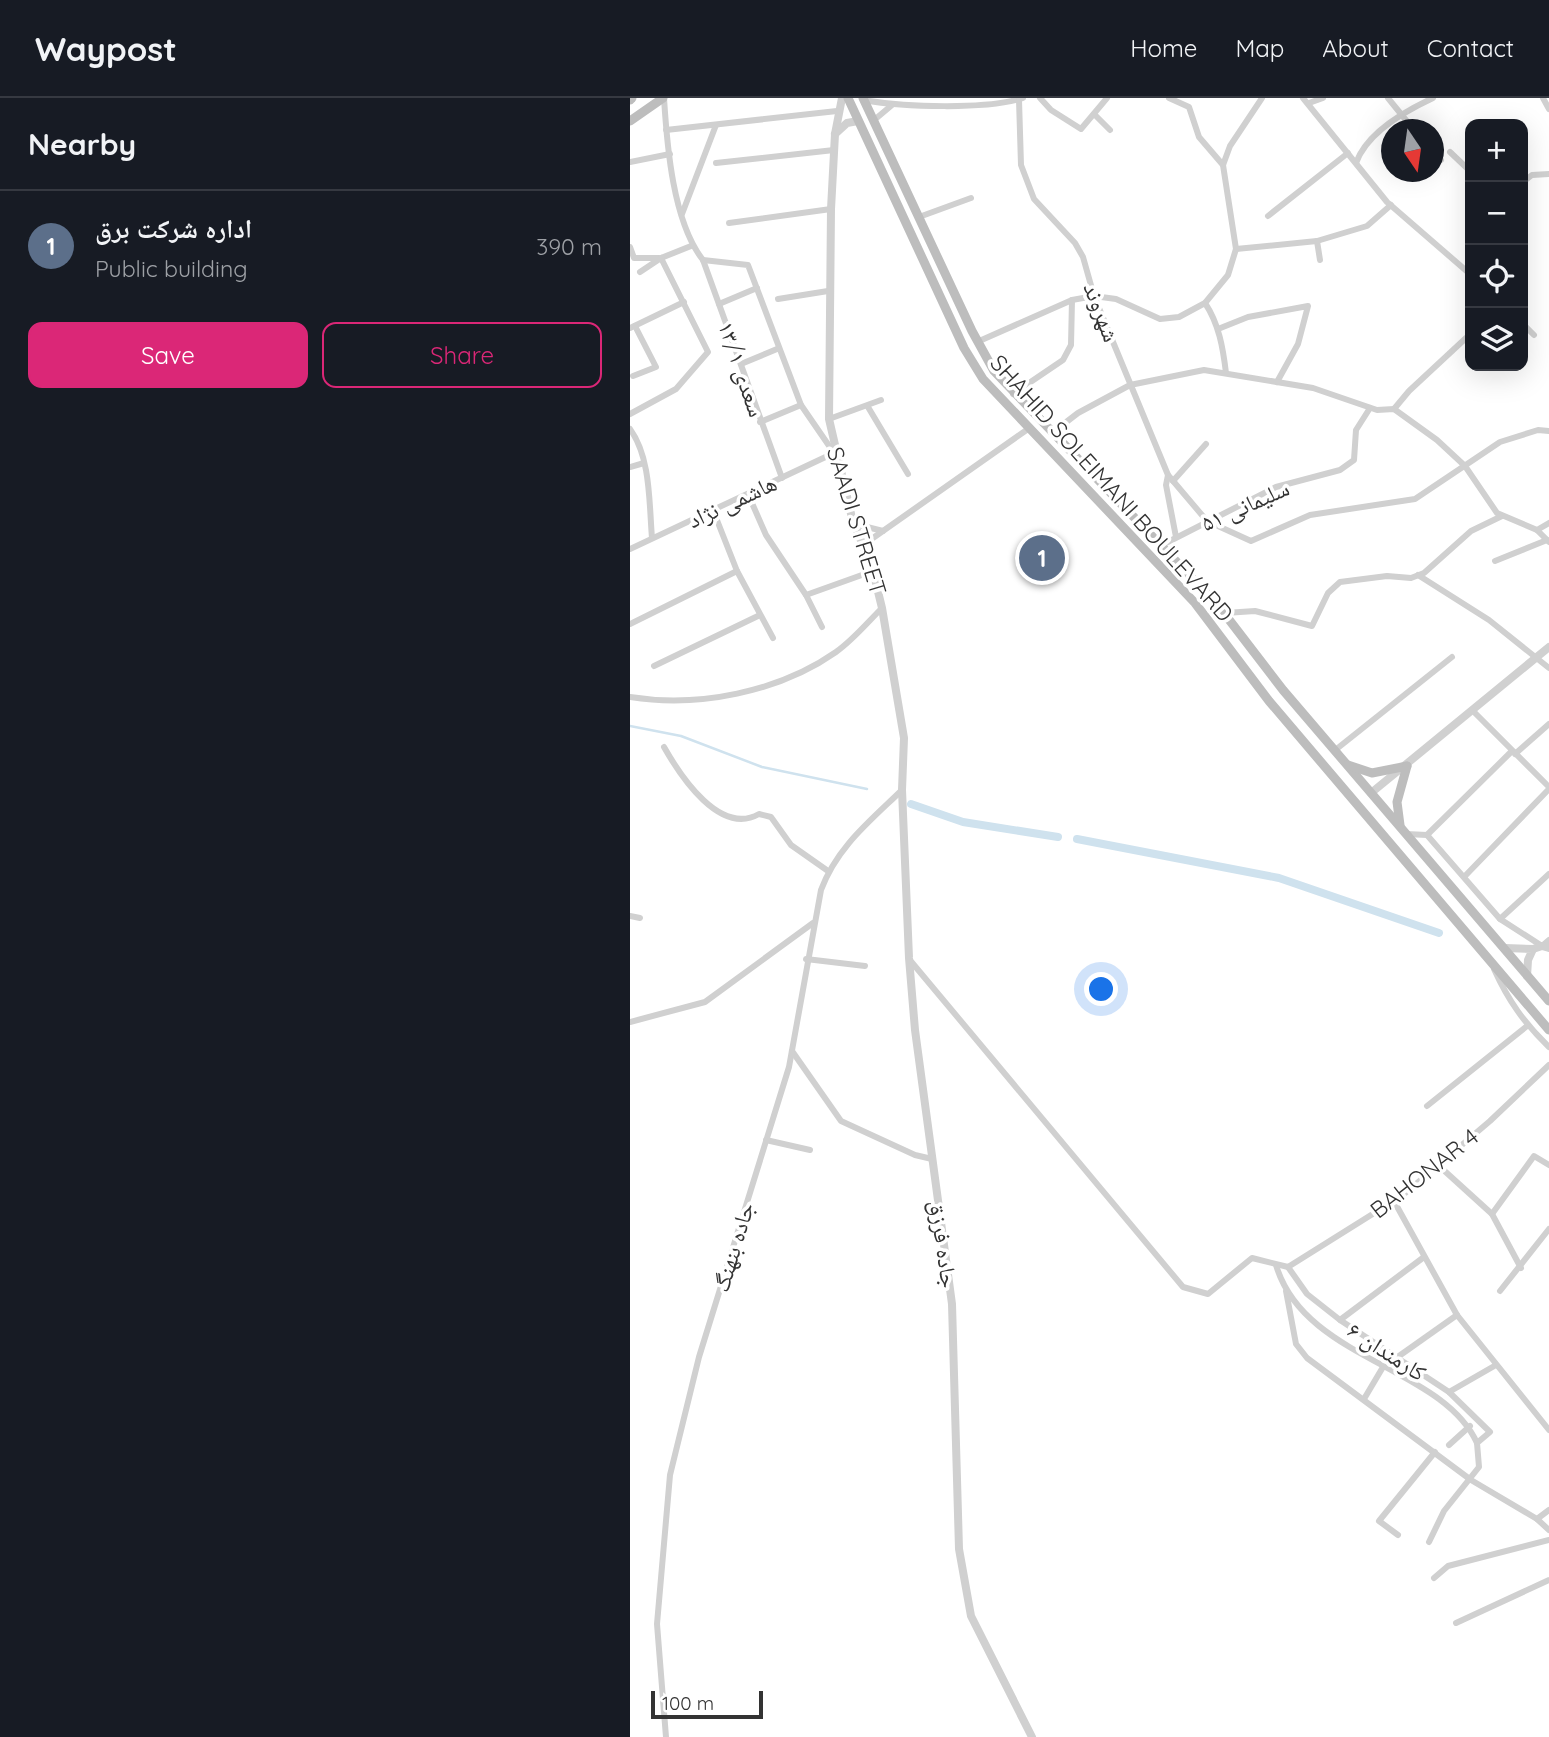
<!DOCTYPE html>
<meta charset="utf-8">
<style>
:root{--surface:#171b24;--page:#20242c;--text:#f1f3f6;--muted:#9ea1a6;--line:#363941;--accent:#db2777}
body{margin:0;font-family:Quicksand,"Noto Naskh Arabic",sans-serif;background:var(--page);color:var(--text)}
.controls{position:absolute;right:21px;top:21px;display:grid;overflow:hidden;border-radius:14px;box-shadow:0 7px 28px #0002}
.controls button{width:63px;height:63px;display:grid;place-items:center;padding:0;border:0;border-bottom:2px solid var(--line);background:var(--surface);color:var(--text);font:35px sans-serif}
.compass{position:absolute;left:751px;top:21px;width:63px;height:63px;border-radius:50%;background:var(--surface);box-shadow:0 7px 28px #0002;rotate:167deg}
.scale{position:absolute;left:21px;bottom:18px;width:112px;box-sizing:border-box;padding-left:7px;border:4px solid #333;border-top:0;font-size:19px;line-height:24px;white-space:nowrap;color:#333;-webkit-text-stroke:5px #fff;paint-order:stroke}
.you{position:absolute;left:472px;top:892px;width:24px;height:24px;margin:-18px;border:5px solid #fff;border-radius:50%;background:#1a73e8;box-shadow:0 0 0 10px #1a73e833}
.badge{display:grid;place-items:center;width:46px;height:46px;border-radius:50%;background:var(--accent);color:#fff;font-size:23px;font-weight:700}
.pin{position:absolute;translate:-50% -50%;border:4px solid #fff;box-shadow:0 2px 7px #0006}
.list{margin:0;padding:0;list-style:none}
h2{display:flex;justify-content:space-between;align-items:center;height:91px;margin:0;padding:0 28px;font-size:30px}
h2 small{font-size:23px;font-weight:400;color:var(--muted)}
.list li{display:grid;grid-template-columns:46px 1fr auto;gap:21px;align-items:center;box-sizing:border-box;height:112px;padding:0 28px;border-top:2px solid var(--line)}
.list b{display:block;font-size:26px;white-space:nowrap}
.list p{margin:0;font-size:23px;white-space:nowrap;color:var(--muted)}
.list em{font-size:23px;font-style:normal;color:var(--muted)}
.actions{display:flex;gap:14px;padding:21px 28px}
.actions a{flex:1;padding:16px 0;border:2px solid var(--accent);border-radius:14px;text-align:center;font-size:24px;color:var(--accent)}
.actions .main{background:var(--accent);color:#fff}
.icon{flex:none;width:38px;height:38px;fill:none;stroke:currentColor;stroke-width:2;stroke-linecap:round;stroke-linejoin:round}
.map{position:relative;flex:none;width:919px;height:1639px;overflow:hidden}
header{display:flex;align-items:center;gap:42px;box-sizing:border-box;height:98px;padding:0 35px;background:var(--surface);border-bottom:2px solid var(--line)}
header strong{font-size:33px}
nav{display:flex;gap:38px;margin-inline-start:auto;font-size:24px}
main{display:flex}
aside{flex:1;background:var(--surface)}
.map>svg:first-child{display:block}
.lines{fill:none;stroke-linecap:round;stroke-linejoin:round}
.stream{stroke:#cfe2ee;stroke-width:2.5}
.canal{stroke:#cfe2ee;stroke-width:8}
.minor{stroke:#d0d0d0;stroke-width:6}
.tertiary{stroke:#d0d0d0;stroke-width:8}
.secondary{stroke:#bdbdbd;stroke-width:9}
.labels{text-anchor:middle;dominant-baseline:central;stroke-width:7;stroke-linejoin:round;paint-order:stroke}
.street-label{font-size:23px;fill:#333;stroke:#fff}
</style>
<header>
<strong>Waypost</strong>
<nav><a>Home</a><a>Map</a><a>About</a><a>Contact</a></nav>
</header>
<main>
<aside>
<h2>Nearby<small></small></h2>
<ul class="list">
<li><span class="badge" style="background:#5c6f8a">1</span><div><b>اداره شرکت برق</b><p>Public building</p></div><em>390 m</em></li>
</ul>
<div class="actions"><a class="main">Save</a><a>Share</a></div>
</aside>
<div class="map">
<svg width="919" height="1639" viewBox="0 0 919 1639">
<rect width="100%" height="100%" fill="#fff"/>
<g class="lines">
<path class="stream" d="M0 628 51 638 132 669 237 691"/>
<g class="canal">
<path d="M281 706 333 724 428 739"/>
<path d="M447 741 649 780 809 835"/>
</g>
<g class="minor">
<path d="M34 0C37 48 43 124 73 162L152 380"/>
<path d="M410 0 421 12 451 31 477 0"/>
<path d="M539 0 559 9 569 39 593 67"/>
<path d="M673 0 757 104 840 176"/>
<path d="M758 0 784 32"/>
<path d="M913 0 919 11"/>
<path d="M234 2C272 9 357 12 393 0"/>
<path d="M389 2 391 67 404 101 445 145 453 159 464 198 538 377 577 423 621 443 680 417 785 401 870 344 908 332 919 333"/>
<path d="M679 5 693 0"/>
<path d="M464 16 480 32"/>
<path d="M243 23 262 7"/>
<path d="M36 32 207 13"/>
<path d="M804 53 811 62"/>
<path d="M820 54 840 73"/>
<path d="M0 64 40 56"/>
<path d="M86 65 204 52"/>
<path d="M726 65C737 34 775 13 803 0"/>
<path d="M893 84 902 77 919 76"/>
<path d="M52 116 86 27"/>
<path d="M638 118 718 55"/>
<path d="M289 119 341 100"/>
<path d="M99 125 201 111"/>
<path d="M687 143 690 162"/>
<path d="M0 149 4 160H29"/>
<path d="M606 151 687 143 737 128 761 107"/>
<path d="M10 174 31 160 61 148"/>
<path d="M148 201 198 193"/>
<path d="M575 205C589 226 593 250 596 275"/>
<path d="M89 206 127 190"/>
<path d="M893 226 904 237"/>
<path d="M0 230 54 204"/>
<path d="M588 231 618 219 678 208 668 246 647 284"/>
<path d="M347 244 442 202 464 198 486 201 530 221 549 219 575 205 598 177 606 151 593 67 600 48 632 0"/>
<path d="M111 266 147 251"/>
<path d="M3 278 26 269 5 228"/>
<path d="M383 296 433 262 441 247 442 202"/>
<path d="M238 309 278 376"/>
<path d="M764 311 779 293 836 240"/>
<path d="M0 316 46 291 78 254 31 160"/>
<path d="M199 321 251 302"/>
<path d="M130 324 171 307"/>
<path d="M0 331C21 360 19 405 22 440"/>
<path d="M422 335 448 315 500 287 574 272 683 290 747 312 764 311 807 342 835 368 867 415 907 432 919 444"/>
<path d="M0 369 14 365"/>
<path d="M538 377 536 387 546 439"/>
<path d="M543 383 576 346"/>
<path d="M118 396 136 437 176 497 192 529"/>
<path d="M83 412 107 473 143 540"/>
<path d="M225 426 253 433"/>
<path d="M907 432 919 425"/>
<path d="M532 447 646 389 710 372 724 362 726 332 740 310"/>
<path d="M235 450 243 440 398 331"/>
<path d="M0 451 204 355 171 307 118 167 73 162"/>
<path d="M865 463 917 442"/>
<path d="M788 477 859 522 919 570"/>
<path d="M176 497 243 473"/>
<path d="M595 515 625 513 682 528 698 495 710 484 757 478 781 480 794 475 841 433 872 418"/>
<path d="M0 526 107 473"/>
<path d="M24 568 130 517"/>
<path d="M0 599C68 610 149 594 206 554 223 542 237 525 252 510"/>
<path d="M843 613 919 689"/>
<path d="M34 649C51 679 90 738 129 716L141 719 161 747 198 773"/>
<path d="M704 653 822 559"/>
<path d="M885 656 919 626"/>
<path d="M776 736 797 737 870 821 912 848 919 842"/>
<path d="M797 737 882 653"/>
<path d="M835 778 919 691"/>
<path d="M0 818 10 820"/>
<path d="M870 821 919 776"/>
<path d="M176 861 235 868"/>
<path d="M279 861 553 1189 578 1196 622 1160 658 1169"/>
<path d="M864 871C878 902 894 925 919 949"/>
<path d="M0 924 75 904 183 825"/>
<path d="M162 953 211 1023 285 1057 302 1061"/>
<path d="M797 1008 897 928"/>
<path d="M136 1042 180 1052"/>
<path d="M808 1067 862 1116 891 1170"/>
<path d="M764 1103 827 1217 919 1332"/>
<path d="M862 1116 904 1058 919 1067"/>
<path d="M646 1167C674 1262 812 1268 847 1345"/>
<path d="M658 1169 677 1196 710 1222 819 1294 860 1334 847 1345 849 1369 814 1413 799 1444"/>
<path d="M658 1169 773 1097 860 1023 919 967"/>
<path d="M656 1193 666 1246 677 1260 841 1382 907 1421 919 1432"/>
<path d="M870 1193 919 1131"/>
<path d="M710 1222 794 1159"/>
<path d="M769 1258 827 1217"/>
<path d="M819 1294 866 1267"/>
<path d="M734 1301 753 1269"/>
<path d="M819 1347 840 1328"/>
<path d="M907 1421 919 1412"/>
<path d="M768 1437 749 1423 805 1354"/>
<path d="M804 1480 818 1468 919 1442"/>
<path d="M826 1525 919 1482"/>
<path d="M36 1639 27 1526 40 1377 69 1259 159 969 191 792C207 749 240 723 272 692"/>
</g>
<g class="tertiary">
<path d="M212 0 205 36 201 111 199 321 222 420 243 473 252 510 274 640 272 692 279 860 285 932 322 1206 329 1451 341 1518 402 1639"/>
<path d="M205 36 217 25 228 23"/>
<path d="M741 695 919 549"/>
<path d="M875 850 903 851 898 862 897 878"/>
<path d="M903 851 912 848 919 850"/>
</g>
<g class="secondary">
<path d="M218 0 334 250 353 281 565 505 639 603 919 932"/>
<path d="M233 0 342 233 364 273 587 506 653 592 919 903"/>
<path d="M0 2 2 0"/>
<path d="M0 23 33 0"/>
<path d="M718 667 742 675 777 668"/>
<path d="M770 727 767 704 777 668"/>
</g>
</g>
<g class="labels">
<g class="street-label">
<text transform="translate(472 214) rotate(69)">شهروند</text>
<text transform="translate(112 271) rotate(71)">سعدی ۱۳/۱</text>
<text transform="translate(482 390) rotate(48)">SHAHID SOLEIMANI BOULEVARD</text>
<text transform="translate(102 403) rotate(-25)">هاشمی نژاد</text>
<text transform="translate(615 407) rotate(-24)">سلیمانی ۵۱</text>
<text transform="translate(227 423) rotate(73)">SAADI STREET</text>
<text transform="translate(794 1075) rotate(-38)">BAHONAR 4</text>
<text transform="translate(314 1146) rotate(82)">جاده فرزق</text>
<text transform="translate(103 1149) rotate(-73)">جاده بنهنگ</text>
<text transform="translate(757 1253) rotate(33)">کارمندان ۶</text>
</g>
</g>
</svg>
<div class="controls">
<button>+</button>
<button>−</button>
<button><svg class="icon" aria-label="locate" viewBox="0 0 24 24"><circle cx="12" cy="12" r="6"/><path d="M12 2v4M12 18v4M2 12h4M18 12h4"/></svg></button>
<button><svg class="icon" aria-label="layers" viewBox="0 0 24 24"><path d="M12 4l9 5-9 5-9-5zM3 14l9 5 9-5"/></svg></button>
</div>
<svg class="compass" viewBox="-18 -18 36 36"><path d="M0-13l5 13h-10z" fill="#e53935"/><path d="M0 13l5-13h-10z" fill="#9ea1a6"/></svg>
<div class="scale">100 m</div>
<div class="you"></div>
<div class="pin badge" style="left:412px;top:460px;background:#5c6f8a">1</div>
</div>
</main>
